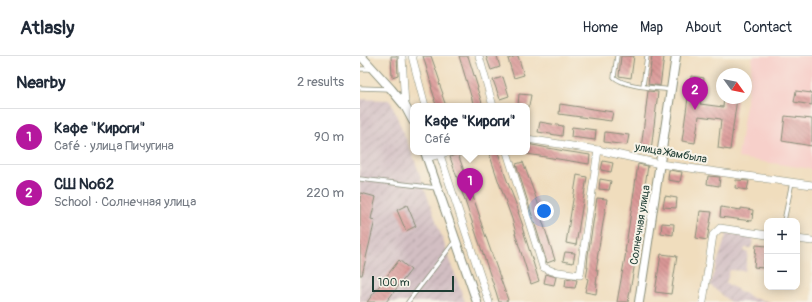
<!DOCTYPE html>
<meta charset="utf-8">
<style>
:root{--surface:#fff;--page:#f6f6f7;--text:#1f2937;--muted:#747a83;--line:#e0e1e3;--accent:#b5179e}
body{margin:0;font-family:Pangolin,sans-serif;background:var(--page);color:var(--text)}
.controls{position:absolute;right:12px;bottom:12px;display:grid;overflow:hidden;border-radius:8px;box-shadow:0 2px 10px #0003}
.controls button{width:36px;height:36px;display:grid;place-items:center;padding:0;border:0;border-bottom:1px solid var(--line);background:var(--surface);color:var(--text);font:20px sans-serif}
.compass{position:absolute;left:356px;top:12px;width:36px;height:36px;border-radius:50%;background:var(--surface);box-shadow:0 2px 10px #0003;rotate:123deg}
.scale{position:absolute;left:12px;bottom:10px;width:82px;box-sizing:border-box;padding-left:4px;border:2px solid #1f3d34;border-top:0;font-size:11px;line-height:14px;white-space:nowrap;color:#1f3d34;-webkit-text-stroke:3px #f7f3e8;paint-order:stroke}
.you{position:absolute;left:184px;top:155px;width:14px;height:14px;margin:-10px;border:3px solid #fff;border-radius:50%;background:#1a73e8;box-shadow:0 0 0 6px #1a73e833}
.badge{display:grid;place-items:center;width:26px;height:26px;border-radius:50%;background:var(--accent);color:#fff;font-size:13px;font-weight:700}
.pin{position:absolute;translate:-50% -33px;filter:drop-shadow(0 1px 2px #0008)}
.pin::after{content:'';position:absolute;top:21px;width:14px;height:12px;background:inherit;clip-path:polygon(0 0,100% 0,50% 100%)}
.popup{position:absolute;left:50px;top:47px;width:120px;height:52px;box-sizing:border-box;display:grid;place-content:center;border-radius:8px;background:var(--surface);filter:drop-shadow(0 1px 3px #0005);font-size:13px;white-space:nowrap;color:var(--muted)}
.popup b{font-size:15px;color:var(--text)}
.popup::after{content:'';position:absolute;left:50%;top:100%;margin-left:-8px;border:8px solid transparent;border-top-color:var(--surface)}
.list{margin:0;padding:0;list-style:none}
h2{display:flex;justify-content:space-between;align-items:center;height:52px;margin:0;padding:0 16px;font-size:17px}
h2 small{font-size:13px;font-weight:400;color:var(--muted)}
.list li{display:grid;grid-template-columns:26px 1fr auto;gap:12px;align-items:center;box-sizing:border-box;height:56px;padding:0 16px;border-top:1px solid var(--line)}
.list b{display:block;font-size:15px;white-space:nowrap}
.list p{margin:0;font-size:13px;white-space:nowrap;color:var(--muted)}
.list em{font-size:13px;font-style:normal;color:var(--muted)}
.map{position:relative;flex:none;width:452px;height:246px;overflow:hidden}
header{display:flex;align-items:center;gap:24px;box-sizing:border-box;height:56px;padding:0 20px;background:var(--surface);border-bottom:1px solid var(--line)}
header strong{font-size:19px}
nav{display:flex;gap:22px;margin-inline-start:auto;font-size:14px}
main{display:flex}
aside{flex:1;background:var(--surface)}
.map>svg:first-child{display:block}
.built{fill:#f7d0ca}
.industrial{fill:url(#industrial-furrows)}
.building{fill:url(#building-back-hatch)}
.lines{fill:none;stroke-linecap:round;stroke-linejoin:round}
.service-casing{stroke:#888d78;stroke-width:5}
.minor-casing{stroke:#888d78;stroke-width:8}
.tertiary-casing{stroke:#888d78;stroke-width:10}
.service{stroke:#fff;stroke-width:3.5}
.minor{stroke:#fff;stroke-width:7}
.tertiary{stroke:#fff;stroke-width:8}
.labels{text-anchor:middle;dominant-baseline:central;stroke-width:4;stroke-linejoin:round;paint-order:stroke}
.street-label{font-size:11px;fill:#1f3d34;stroke:#f7f3e8}
</style>
<header>
<strong>Atlasly</strong>
<nav><a>Home</a><a>Map</a><a>About</a><a>Contact</a></nav>
</header>
<main>
<aside>
<h2>Nearby<small>2 results</small></h2>
<ul class="list">
<li><span class="badge">1</span><div><b>Кафе &quot;Кироги&quot;</b><p>Café · улица Пичугина</p></div><em>90 m</em></li>
<li><span class="badge">2</span><div><b>СШ №62</b><p>School · Солнечная улица</p></div><em>220 m</em></li>
</ul>
</aside>
<div class="map">
<svg width="452" height="246" viewBox="0 0 452 246">
<defs>
<pattern id="industrial-furrows" width="10" height="10" patternUnits="userSpaceOnUse"><rect width="10" height="10" fill="#d2bec2"/><path d="M-1 1l2-2M0 10L10 0M9 11l2-2" fill="none" stroke="#aa9c9e"/></pattern>
<pattern id="building-back-hatch" width="6" height="6" patternUnits="userSpaceOnUse"><rect width="6" height="6" fill="#da9796"/><path d="M-1 5l2 2M0 0l6 6M5-1l2 2" fill="none" stroke="#b07c7b"/></pattern>
</defs>
<rect width="100%" height="100%" fill="#f7f3e8"/>
<filter id="ink" filterUnits="userSpaceOnUse"><feTurbulence type="fractalNoise" baseFrequency=".025" numOctaves="2"/><feDisplacementMap in="SourceGraphic" scale="8" xChannelSelector="R" yChannelSelector="G"/><feConvolveMatrix kernelMatrix="1 2 1 2 8 2 1 2 1" color-interpolation-filters="sRGB"/></filter>
<filter id="wash" filterUnits="userSpaceOnUse"><feTurbulence type="fractalNoise" baseFrequency=".012" numOctaves="4" result="noise"/><feDisplacementMap in="SourceGraphic" scale="16" xChannelSelector="R" yChannelSelector="G"/><feGaussianBlur stdDeviation="0.9" result="paint"/><feColorMatrix in="noise" values="0 0 0 0 0 0 0 0 0 0 0 0 0 0 0 0 0 1.4 0 .05"/><feComposite in="paint" operator="in"/></filter>
<g filter="url(#wash)">
<rect width="100%" height="100%" fill="#f0ddbd"/>
<path class="built" d="M393 0H452V113L378 102Z"/>
<g class="industrial">
<path d="M0 43 30 44 55 105 105 246H0Z"/>
<path d="M367 177 394 181 391 192H385L384 195 388 197 385 215 370 214 366 227 392 242 412 246H370L350 229Z"/>
</g>
<g id="blocks">
<g class="building">
<path d="M31 0H37L38 19 32 21Z"/>
<path d="M63 0H71L76 14 80 26 79 27 83 38 82 39 86 50H77L74 44 75 43 71 31H72Z"/>
<path d="M99 0H108L118 32H117L123 50H114Z"/>
<path d="M126 0H137L140 11 131 14Z"/>
<path d="M156 0H158L164 19 154 22 148 3Z"/>
<path d="M261 0H274L271 22 259 20Z"/>
<path d="M292 0 304 1 300 30 288 28Z"/>
<path d="M331 20 344 22 340 48 363 51 364 42H377L370 94 358 92 361 63 339 60 335 87 322 85Z"/>
<path d="M143 21 149 40 140 43 133 24Z"/>
<path d="M288 35 298 36 291 95 281 93Z"/>
<path d="M436 35 452 37V49L434 46Z"/>
<path d="M159 38 171 39 169 50H158Z"/>
<path d="M200 48 253 56 251 65 199 58Z"/>
<path d="M425 60 452 63V90L422 85Z"/>
<path d="M180 66 203 70 202 80 178 76Z"/>
<path d="M212 71 236 74 235 84 211 81Z"/>
<path d="M245 76 269 79 267 89 244 86Z"/>
<path d="M167 88 204 95 230 99 229 108 167 98Z"/>
<path d="M129 96H138L145 119 159 156H158L163 170 162 171 179 225 171 228 155 177H156L152 163 138 124 130 100 131 99Z"/>
<path d="M98 98 120 161H119L136 210 148 244 144 246H139L136 236 90 101Z"/>
<path d="M243 105 253 107 251 116 241 114Z"/>
<path d="M163 106 179 150 178 151 195 204 187 207 156 108Z"/>
<path d="M278 108 288 110 280 161 276 201 268 246H257L266 196H265L271 156Z"/>
<path d="M309 114 322 116 320 126 308 124Z"/>
<path d="M217 119 227 121 216 189 206 187Z"/>
<path d="M348 120 360 121 359 130 347 128Z"/>
<path d="M240 123 251 125 249 134 239 133Z"/>
<path d="M376 124 389 125 387 134 375 132Z"/>
<path d="M1 137 16 141 11 163 15 164 2 219H0V143Z"/>
<path d="M305 140 317 142 316 152 303 151Z"/>
<path d="M237 142 247 143 237 203H238L236 214H238L236 228H237L236 238 225 236 228 223 226 222 228 211H227L228 199Z"/>
<path d="M47 149 56 170 46 175 37 154Z"/>
<path d="M361 151 381 154V152L393 154 392 165 360 161Z"/>
<path d="M340 155 352 156 347 184 336 182Z"/>
<path d="M302 167 314 168 313 179 301 177Z"/>
<path d="M396 189 407 190V203H404L403 212 394 211Z"/>
<path d="M205 196 215 197 213 207 203 205Z"/>
<path d="M301 198 317 200 311 238 295 236Z"/>
<path d="M39 204 51 214 26 246H7Z"/>
<path d="M186 218 196 221 194 229 184 227Z"/>
<path d="M206 222 217 224 215 232 205 231Z"/>
</g>
</g>
</g>
<g filter="url(#ink)">
<use href="#blocks" fill-opacity="0" stroke="#888d78" stroke-width="1"/>
<g class="lines">
<defs>
<g id="service">
<path d="M257 0 254 21C264 31 297 32 311 34"/>
<path d="M0 13H12"/>
<path d="M283 30 287 0"/>
<path d="M0 32 30 33"/>
<path d="M0 123 77 132"/>
<path d="M424 165 432 126"/>
<path d="M48 246 95 185"/>
</g>
<g id="minor">
<path d="M42 0 45 50"/>
<path d="M52 0 65 50"/>
<path d="M119 0 133 50"/>
<path d="M167 83 238 94 300 108 452 129"/>
<path d="M79 96 129 246"/>
<path d="M147 96 183 211 192 215 220 219 238 94"/>
<path d="M67 102 88 96"/>
<path d="M437 183 452 185"/>
<path d="M343 246 353 179 360 172 407 179"/>
</g>
<g id="tertiary">
<path d="M1 0 31 33 45 50 53 65"/>
<path d="M65 96 117 246"/>
<path d="M279 246 316 0"/>
</g>
</defs>
<use href="#service" class="service-casing"/>
<use href="#minor" class="minor-casing"/>
<use href="#tertiary" class="tertiary-casing"/>
<use href="#service" class="service"/>
<use href="#minor" class="minor"/>
<use href="#tertiary" class="tertiary"/>
</g>
</g>
<g class="labels">
<g class="street-label">
<text transform="translate(311 97) rotate(10)">улица Жамбыла</text>
<text transform="translate(280 169) rotate(-81)">Солнечная улица</text>
</g>
</g>
</svg>
<div class="controls">
<button>+</button>
<button>−</button>
</div>
<svg class="compass" viewBox="-18 -18 36 36"><path d="M0-13l5 13h-10z" fill="#e53935"/><path d="M0 13l5-13h-10z" fill="#747a83"/></svg>
<div class="scale">100 m</div>
<div class="you"></div>
<div class="pin badge" style="left:110px;top:145px">1</div>
<div class="popup"><b>Кафе &quot;Кироги&quot;</b>Café</div>
<div class="pin badge" style="left:335px;top:54px">2</div>
</div>
</main>
